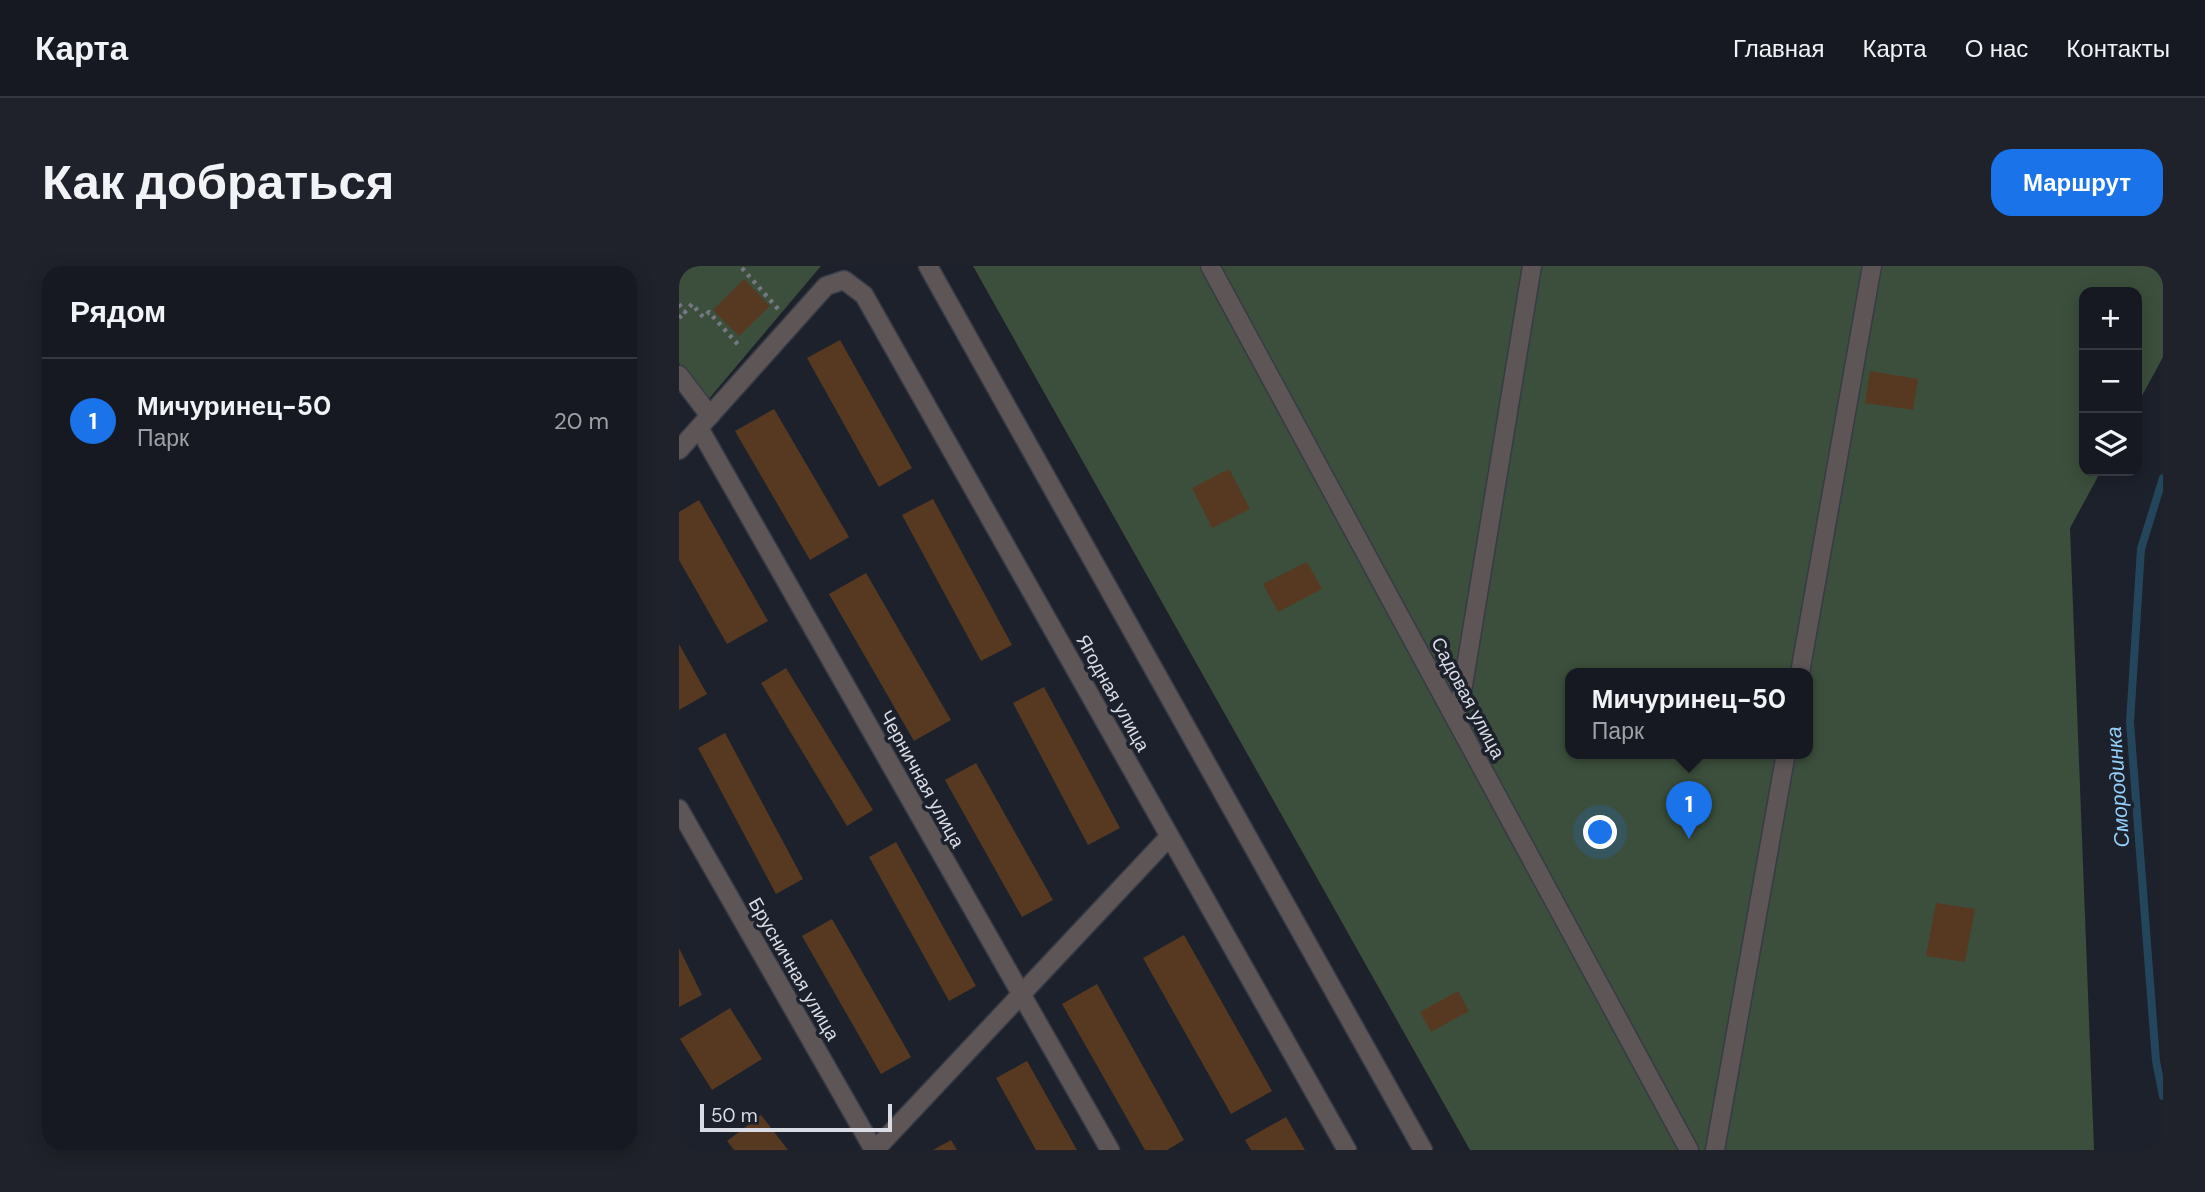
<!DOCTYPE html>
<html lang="ru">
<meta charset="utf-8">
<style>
:root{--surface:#161921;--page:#1f222a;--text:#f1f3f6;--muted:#9ea0a5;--line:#35383f;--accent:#1a73e8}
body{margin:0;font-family:"DM Sans",sans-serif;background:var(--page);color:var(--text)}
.controls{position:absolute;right:21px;top:21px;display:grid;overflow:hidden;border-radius:14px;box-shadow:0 4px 18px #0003}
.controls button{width:63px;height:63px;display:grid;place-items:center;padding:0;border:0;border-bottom:2px solid var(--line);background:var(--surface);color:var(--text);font:35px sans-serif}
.scale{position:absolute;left:21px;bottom:18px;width:192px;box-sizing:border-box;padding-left:7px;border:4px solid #d9dce4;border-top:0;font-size:19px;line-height:24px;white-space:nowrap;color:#d9dce4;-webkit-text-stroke:5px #1d212c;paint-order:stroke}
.you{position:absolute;left:922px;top:567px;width:24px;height:24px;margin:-18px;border:5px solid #fff;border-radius:50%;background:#1a73e8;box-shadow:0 0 0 10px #1a73e833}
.badge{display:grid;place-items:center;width:46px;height:46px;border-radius:50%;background:var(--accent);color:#fff;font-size:23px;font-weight:700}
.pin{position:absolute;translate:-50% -58px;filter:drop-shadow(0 2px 4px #0008)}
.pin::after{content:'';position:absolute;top:37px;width:24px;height:21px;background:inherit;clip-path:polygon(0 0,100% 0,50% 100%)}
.popup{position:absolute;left:886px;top:402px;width:248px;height:91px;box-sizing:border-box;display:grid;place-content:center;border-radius:14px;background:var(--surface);filter:drop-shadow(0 2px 5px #0005);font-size:23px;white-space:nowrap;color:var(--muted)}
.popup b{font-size:26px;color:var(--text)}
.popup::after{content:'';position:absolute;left:50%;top:100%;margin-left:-14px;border:14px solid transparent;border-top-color:var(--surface)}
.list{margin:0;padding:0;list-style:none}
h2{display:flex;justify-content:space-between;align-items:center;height:91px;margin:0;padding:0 28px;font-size:30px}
h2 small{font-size:23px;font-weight:400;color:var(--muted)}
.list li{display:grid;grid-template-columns:46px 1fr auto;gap:21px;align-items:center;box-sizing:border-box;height:126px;padding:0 28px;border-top:2px solid var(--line)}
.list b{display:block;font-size:26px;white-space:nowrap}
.list p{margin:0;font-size:23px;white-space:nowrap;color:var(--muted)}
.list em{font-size:23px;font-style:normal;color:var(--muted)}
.icon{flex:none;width:38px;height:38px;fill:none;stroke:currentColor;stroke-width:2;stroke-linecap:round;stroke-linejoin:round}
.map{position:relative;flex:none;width:1484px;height:884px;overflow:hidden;border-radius:21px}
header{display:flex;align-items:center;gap:42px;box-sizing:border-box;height:98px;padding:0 35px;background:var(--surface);border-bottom:2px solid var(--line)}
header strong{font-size:33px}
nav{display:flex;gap:38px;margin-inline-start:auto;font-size:24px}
.intro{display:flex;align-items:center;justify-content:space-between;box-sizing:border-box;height:168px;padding:0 42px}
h1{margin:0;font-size:49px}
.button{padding:18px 32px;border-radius:21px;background:var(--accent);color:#fff;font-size:24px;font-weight:700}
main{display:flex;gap:42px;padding:0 42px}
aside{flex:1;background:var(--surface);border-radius:21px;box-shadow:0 4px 18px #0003}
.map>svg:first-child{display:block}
.green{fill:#3c4f3c;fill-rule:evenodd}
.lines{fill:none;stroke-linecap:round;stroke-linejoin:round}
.stream{stroke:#23465d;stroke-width:8}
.building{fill:#573921}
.minor-casing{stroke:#373b46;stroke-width:21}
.path{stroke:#757882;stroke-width:4.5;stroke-dasharray:3.5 5;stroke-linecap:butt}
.minor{stroke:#5d5556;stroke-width:18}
.labels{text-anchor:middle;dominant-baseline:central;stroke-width:7;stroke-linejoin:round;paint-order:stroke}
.street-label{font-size:19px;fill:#d9dce4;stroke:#1d212c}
.water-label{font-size:21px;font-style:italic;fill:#93cffa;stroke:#1d212c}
</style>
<header>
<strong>Карта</strong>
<nav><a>Главная</a><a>Карта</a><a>О нас</a><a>Контакты</a></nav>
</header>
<div class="intro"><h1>Как добраться</h1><a class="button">Маршрут</a></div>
<main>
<aside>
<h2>Рядом<small></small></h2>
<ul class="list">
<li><span class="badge">1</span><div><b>Мичуринец-50</b><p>Парк</p></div><em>20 m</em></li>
</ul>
</aside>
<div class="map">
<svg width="1484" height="884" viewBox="0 0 1484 884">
<rect width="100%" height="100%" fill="#1d212c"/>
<g class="green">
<path d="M0 0H142L28 135 0 97Z"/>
<path d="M294 0H1484V91L1458 139V26H1405V205H1422L1391 262 1415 884H791ZM891 407H1129V487H891Z"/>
</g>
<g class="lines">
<path class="stream" d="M1484 212 1462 283 1451 456 1477 795 1484 830"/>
</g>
<g class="building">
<path d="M65 13 91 40 60 70 34 44Z"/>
<path d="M161 74 233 202 200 221 128 92Z"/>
<path d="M1191 105 1239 113 1234 144 1186 137Z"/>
<path d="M95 143 170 271 131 294 56 165Z"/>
<path d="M550 203 571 243 533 262 513 222Z"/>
<path d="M254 233 333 379 302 395 223 249Z"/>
<path d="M20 234 89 355 48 378 0 294V246Z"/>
<path d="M628 296 643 323 599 346 584 318Z"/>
<path d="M187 307 272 454 235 475 150 328Z"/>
<path d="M0 378 28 428 0 444Z"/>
<path d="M107 402 194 544 168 560 82 417Z"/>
<path d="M365 421 441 562 409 579 334 437Z"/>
<path d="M46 467 124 613 97 628 19 482Z"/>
<path d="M297 497 374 634 343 651 266 514Z"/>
<path d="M217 576 297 720 270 735 190 591Z"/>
<path d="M1257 637 1296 643 1286 696 1247 690Z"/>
<path d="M153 653 232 791 202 808 123 670Z"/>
<path d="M505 669 593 825 552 848 464 692Z"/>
<path d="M0 682 23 729 0 741Z"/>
<path d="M418 718 505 874 488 884H466L383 738Z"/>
<path d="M779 725 790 745 752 766 741 746Z"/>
<path d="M51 742 83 793 33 824 1 773Z"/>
<path d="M348 795 384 859 398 884H357L317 812Z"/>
<path d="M82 849 109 884H55L48 875Z"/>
<path d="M607 851 626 884H572L566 874Z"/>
<path d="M272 874 278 884H254Z"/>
</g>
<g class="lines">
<defs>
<g id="minor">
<path d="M249 0 744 884"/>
<path d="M531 0 1010 884"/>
<path d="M0 109 31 150"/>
<path d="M20 162 431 884"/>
<path d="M0 184 147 20 165 14 185 29 668 884"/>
<path d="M1121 407 1193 0"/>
<path d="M778 456 853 0"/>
<path d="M0 543 195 884"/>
<path d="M196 884 490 571"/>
<path d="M1036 884 1107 487"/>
</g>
</defs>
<use href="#minor" class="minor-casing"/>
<g class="path">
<path d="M63 2 100 44"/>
<path d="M0 38 6 46 13 38 24 51 30 46 62 82"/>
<path d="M0 52 6 46"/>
</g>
<use href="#minor" class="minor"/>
</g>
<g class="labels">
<g class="street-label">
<text transform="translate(434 427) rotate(61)">Ягодная улица</text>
<text transform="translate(789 432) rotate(62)">Садовая улица</text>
<text transform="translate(243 513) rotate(61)">Черничная улица</text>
<text transform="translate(115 703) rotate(60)">Брусничная улица</text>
</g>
<g class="water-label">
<text transform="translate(1439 521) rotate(-94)">Смородинка</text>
</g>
</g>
</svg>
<div class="controls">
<button>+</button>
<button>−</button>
<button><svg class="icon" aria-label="layers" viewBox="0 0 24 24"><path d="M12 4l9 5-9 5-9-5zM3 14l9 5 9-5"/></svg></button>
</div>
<div class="scale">50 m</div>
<div class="you"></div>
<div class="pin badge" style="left:1010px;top:573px">1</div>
<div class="popup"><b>Мичуринец-50</b>Парк</div>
</div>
</main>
